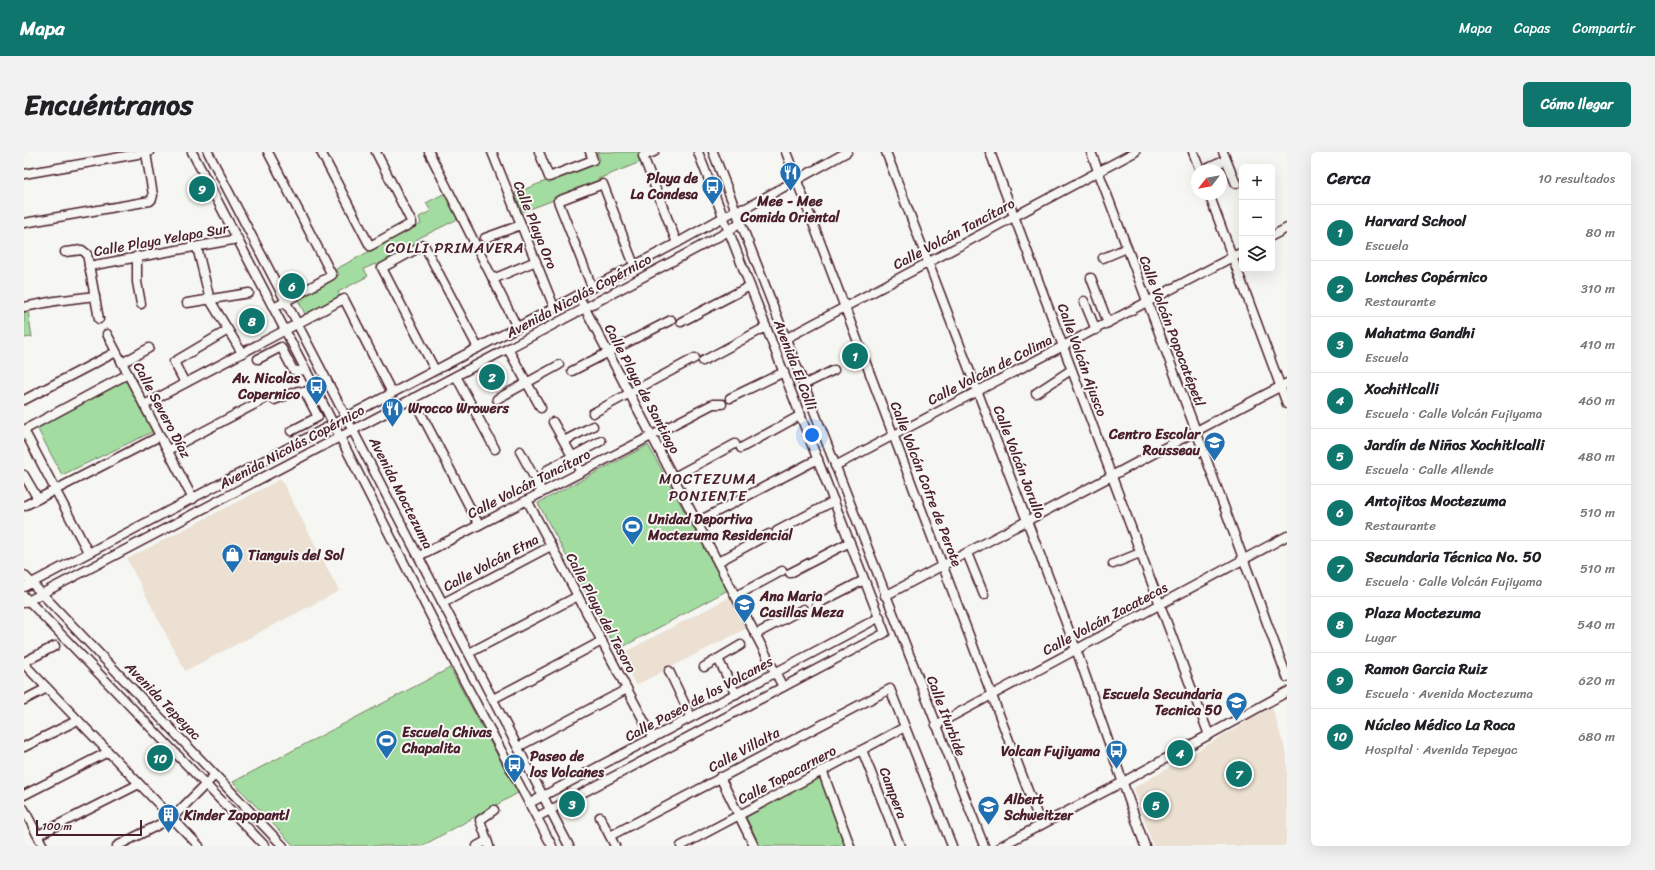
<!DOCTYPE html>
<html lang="es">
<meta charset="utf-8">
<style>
:root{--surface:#fff;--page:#f2f2f2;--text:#202124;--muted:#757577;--line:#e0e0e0;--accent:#0f766e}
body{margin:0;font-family:Sriracha,sans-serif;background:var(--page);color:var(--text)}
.controls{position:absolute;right:12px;top:12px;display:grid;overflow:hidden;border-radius:6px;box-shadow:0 4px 16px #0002}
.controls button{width:36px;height:36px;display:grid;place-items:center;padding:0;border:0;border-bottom:1px solid var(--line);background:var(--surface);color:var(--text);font:20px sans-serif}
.compass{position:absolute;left:1167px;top:12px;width:36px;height:36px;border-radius:50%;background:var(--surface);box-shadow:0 4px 16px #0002;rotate:239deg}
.scale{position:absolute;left:12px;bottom:10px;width:106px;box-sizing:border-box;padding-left:4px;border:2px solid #4a1f2b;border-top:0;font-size:11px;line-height:14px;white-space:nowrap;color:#4a1f2b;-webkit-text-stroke:3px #f6f6f2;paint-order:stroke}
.you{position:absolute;left:788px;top:283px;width:14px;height:14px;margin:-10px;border:3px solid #fff;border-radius:50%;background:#1a73e8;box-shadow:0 0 0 6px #1a73e833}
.badge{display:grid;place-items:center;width:26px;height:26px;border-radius:50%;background:var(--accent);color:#fff;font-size:13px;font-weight:700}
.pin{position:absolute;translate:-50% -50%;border:2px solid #fff;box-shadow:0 1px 4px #0006}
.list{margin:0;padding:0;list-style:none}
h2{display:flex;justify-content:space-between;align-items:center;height:52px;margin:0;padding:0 16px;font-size:17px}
h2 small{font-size:13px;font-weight:400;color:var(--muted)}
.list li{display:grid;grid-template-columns:26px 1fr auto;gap:12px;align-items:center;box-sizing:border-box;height:56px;padding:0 16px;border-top:1px solid var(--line)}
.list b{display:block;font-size:15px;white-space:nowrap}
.list p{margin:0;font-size:13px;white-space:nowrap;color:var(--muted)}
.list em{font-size:13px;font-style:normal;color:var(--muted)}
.icon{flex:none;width:22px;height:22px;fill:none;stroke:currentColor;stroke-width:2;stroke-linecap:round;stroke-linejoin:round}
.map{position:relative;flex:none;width:1263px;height:694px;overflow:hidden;border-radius:6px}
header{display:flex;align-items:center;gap:24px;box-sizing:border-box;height:56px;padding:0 20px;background:var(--accent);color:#fff}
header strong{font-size:19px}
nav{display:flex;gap:22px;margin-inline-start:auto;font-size:14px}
.intro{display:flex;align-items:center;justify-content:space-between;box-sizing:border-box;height:96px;padding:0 24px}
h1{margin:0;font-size:28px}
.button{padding:10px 18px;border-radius:6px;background:var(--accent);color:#fff;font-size:14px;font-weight:700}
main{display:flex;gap:24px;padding:0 24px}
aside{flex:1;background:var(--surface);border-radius:6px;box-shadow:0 4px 16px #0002}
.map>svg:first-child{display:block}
.built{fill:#ebe0d1}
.green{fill:#a3dca0;stroke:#767e66}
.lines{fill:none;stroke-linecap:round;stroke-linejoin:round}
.minor-casing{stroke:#4a1f2b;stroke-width:11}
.minor{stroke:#f6f6f2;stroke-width:8}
.labels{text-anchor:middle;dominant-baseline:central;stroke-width:4;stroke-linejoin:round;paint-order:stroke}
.poi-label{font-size:14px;font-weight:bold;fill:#4a1f2b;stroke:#f6f6f2;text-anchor:start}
.street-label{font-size:14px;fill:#4a1f2b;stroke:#f6f6f2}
.neighbourhood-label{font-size:15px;letter-spacing:1px;fill:#4a1f2b;stroke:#f6f6f2}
</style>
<header>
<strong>Mapa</strong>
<nav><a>Mapa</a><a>Capas</a><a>Compartir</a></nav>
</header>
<div class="intro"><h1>Encuéntranos</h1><a class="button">Cómo llegar</a></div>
<main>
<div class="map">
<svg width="1263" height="694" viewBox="0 0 1263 694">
<rect width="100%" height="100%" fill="#f6f6f2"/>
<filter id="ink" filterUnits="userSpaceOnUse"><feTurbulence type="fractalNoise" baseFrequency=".025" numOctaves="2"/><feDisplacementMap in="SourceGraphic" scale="8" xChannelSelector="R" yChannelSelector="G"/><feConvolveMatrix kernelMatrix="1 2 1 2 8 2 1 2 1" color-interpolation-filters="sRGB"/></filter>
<g filter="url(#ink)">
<g class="built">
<path d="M257 327 315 439 161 519 103 407Z"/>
<path d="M706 445 723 476 612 533 595 503Z"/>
<path d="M1248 555 1263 604V694H1129L1110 636Z"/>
</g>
<g class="green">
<path d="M573 0H621L619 9 574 27 575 31 498 60 491 41 576 8Z"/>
<path d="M423 40 436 66 393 87 396 94 353 116 351 112 340 117 344 124 314 140 317 146 282 164 273 146 315 123 312 117 397 72 395 65 407 59 402 51Z"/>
<path d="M4 159 8 185 0 186V160Z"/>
<path d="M101 224 130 279 38 323 11 272Z"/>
<path d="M624 293 704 438 593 498 514 351Z"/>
<path d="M426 516 494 641 398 694H270L209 630Z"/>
<path d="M797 625 822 694H736L722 665Z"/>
</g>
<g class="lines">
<defs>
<g id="minor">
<path d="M168 0 287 228 437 523 528 694"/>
<path d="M184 0 545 694"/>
<path d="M244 0 308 123 250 156"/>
<path d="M297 0 346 94 388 71 352 0"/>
<path d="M405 0 493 175"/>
<path d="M468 0 530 155"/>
<path d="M515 0 525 25 569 8 566 0"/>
<path d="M630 0 619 4 653 91"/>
<path d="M689 0 960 694"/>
<path d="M762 0 1017 673"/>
<path d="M862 0 1052 497 1121 694"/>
<path d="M966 0 1185 583"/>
<path d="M1067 0 1172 279 1263 525"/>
<path d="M1169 0 1176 18"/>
<path d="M1199 0 1212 32"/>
<path d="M1180 18 1202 8"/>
<path d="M0 22 125 0"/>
<path d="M1185 42 1263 252"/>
<path d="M0 71 126 49 128 47 129 43 122 1"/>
<path d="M1248 84 1263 76"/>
<path d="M461 86 497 73"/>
<path d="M173 95 186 148 218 201"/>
<path d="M41 100 58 98 63 102 75 167"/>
<path d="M113 104V130L117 152"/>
<path d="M1079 106 1103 96"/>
<path d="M65 114 214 87"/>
<path d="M1067 126 1084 171"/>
<path d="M469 127 512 109"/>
<path d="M568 135 534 49 579 32 610 113"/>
<path d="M554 143 759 535"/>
<path d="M1060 149 1072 178"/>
<path d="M163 151 225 141"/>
<path d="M0 155 31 149 71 144"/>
<path d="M657 170 726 134"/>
<path d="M83 182 169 347"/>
<path d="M761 187 1111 0"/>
<path d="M484 197 517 256"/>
<path d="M234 207 257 195 269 218 273 219 282 218"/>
<path d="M679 209 742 175"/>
<path d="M98 211 125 196"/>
<path d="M411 218 358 116 400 93 454 196"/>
<path d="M548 219 647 168"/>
<path d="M432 224 471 297"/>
<path d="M161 231 150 210 204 178"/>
<path d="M779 233 810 218"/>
<path d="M1012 241 1047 218"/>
<path d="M389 246 455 373"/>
<path d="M706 246 760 220"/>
<path d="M473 247 535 213"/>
<path d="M0 248 92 200"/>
<path d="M250 248 274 239 281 240"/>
<path d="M120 253 320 147 368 241"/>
<path d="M569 261 671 206"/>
<path d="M529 270 557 320"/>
<path d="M0 278 64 400"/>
<path d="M0 278 104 222"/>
<path d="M267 279 294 265 281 240 291 235"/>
<path d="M540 289 569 274"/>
<path d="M717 296 777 263"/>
<path d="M144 298 239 248"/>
<path d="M496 299 518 340"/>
<path d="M811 314 1218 100"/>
<path d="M523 318 577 289"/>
<path d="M0 323 14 347"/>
<path d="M650 325 711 292"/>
<path d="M503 348 629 586"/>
<path d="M0 354 136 284"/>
<path d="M673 370 794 307"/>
<path d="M753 379 810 349"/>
<path d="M943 401 960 443"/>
<path d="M395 404 689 252H698"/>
<path d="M694 410 745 382"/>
<path d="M1089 412 1116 401"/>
<path d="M766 421 826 390"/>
<path d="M0 423 259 694"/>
<path d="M0 435 653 91 712 58 722 56 823 0"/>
<path d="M0 444 241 694"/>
<path d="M712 444 758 419"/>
<path d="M861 444 1263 231"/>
<path d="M0 451 561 156 705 79 717 69"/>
<path d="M419 451 527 394"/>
<path d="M793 452 840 428"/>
<path d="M732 482 779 457"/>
<path d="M445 501 554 444"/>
<path d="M694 507 712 542"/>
<path d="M0 510 31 494"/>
<path d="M0 512 175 694"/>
<path d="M680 515 717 493"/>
<path d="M645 519 667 565"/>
<path d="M469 547 578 489"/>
<path d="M0 548 23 536"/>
<path d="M912 573 1263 384"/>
<path d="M0 595 54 568"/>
<path d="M494 595 603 537"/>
<path d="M838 598 876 694"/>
<path d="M798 618 826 694"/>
<path d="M696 625 730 694"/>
<path d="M0 643 84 600"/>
<path d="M506 651 856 465"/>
<path d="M0 657 19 694"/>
<path d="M513 665 861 481 674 0"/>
<path d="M576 665 591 694"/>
<path d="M14 683 115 632"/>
<path d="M586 684 866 537 928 694"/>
<path d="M93 694 148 666 191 623"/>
<path d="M453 694 462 689"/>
<path d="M465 694 456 668 470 658"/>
<path d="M657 694 881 575"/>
<path d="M977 694 1099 630 1263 540"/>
</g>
</defs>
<use href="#minor" class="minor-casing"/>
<use href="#minor" class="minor"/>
</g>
</g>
<defs>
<symbol id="restaurant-pin" viewBox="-11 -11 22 30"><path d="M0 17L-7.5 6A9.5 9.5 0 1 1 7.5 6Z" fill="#1f6fb2" stroke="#f6f6f2"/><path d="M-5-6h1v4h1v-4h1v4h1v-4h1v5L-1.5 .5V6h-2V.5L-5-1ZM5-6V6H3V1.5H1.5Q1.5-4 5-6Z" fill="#fff"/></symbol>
<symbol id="bus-pin" viewBox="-11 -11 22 30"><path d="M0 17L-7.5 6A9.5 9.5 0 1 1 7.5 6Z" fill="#1f6fb2" stroke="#f6f6f2"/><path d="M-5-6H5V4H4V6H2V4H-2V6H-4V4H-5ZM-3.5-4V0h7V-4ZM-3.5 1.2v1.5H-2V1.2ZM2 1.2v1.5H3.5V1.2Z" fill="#fff"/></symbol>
<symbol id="school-pin" viewBox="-11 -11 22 30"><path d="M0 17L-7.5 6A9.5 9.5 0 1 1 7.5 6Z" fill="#1f6fb2" stroke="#f6f6f2"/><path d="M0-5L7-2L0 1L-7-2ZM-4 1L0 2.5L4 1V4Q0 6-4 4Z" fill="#fff"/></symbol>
<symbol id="stadium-pin" viewBox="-11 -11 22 30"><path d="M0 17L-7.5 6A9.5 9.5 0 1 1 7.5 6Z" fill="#1f6fb2" stroke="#f6f6f2"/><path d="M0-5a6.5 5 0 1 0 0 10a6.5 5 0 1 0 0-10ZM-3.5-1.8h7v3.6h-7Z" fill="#fff"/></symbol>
<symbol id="shop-pin" viewBox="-11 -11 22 30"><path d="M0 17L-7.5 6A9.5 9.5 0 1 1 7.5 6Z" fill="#1f6fb2" stroke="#f6f6f2"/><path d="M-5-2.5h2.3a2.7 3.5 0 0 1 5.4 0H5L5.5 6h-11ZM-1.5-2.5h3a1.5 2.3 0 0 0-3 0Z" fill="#fff"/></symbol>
<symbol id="building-pin" viewBox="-11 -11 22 30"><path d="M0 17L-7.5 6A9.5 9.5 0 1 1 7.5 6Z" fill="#1f6fb2" stroke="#f6f6f2"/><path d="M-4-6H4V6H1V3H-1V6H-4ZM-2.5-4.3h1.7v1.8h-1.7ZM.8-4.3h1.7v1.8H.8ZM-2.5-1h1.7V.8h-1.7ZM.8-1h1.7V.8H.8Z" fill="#fff"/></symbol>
</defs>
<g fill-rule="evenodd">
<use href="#restaurant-pin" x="754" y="8" width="25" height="34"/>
<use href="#bus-pin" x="676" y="22" width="25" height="34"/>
<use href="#bus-pin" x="280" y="222" width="25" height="34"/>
<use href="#restaurant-pin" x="356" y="244" width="25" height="34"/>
<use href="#school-pin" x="1178" y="278" width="25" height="34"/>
<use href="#stadium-pin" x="596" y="362" width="25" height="34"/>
<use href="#shop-pin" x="196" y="390" width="25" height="34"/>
<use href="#school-pin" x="708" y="440" width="25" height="34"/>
<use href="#school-pin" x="1200" y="538" width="25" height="34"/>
<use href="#stadium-pin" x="350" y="576" width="25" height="34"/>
<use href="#bus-pin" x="1080" y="586" width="25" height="34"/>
<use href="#bus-pin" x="478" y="600" width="25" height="34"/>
<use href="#school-pin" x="952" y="642" width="25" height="34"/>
<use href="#building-pin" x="132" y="650" width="25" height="34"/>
</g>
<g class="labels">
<g class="poi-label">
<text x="674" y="26" text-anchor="end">Playa de<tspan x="674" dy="16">La Condesa</tspan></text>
<text x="766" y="49" text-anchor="middle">Mee - Mee<tspan x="766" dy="16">Comida Oriental</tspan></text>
<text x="276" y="226" text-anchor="end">Av. Nicolas<tspan x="276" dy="16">Copernico</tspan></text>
<text x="384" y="256">Wrocco Wrowers</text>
<text x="1176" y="282" text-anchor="end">Centro Escolar<tspan x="1176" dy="16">Rousseau</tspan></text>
<text x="624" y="367">Unidad Deportiva<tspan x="624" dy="16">Moctezuma Residencial</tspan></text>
<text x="224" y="403">Tianguis del Sol</text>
<text x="736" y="444">Ana Maria<tspan x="736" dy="16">Casillas Meza</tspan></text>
<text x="1198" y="542" text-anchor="end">Escuela Secundaria<tspan x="1198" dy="16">Tecnica 50</tspan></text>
<text x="378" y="580">Escuela Chivas<tspan x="378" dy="16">Chapalita</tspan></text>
<text x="1076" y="599" text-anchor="end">Volcan Fujiyama</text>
<text x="506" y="604">Paseo de<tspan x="506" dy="16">los Volcanes</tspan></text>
<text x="980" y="647">Albert<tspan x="980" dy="16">Schweitzer</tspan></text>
<text x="160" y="663">Kinder Zapopantl</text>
</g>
<g class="street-label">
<text transform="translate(511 73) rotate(68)">Calle Playa Oro</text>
<text transform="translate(930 82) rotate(-28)">Calle Volcán Tancítaro</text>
<text transform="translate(137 88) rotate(-10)">Calle Playa Yelapa Sur</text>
<text transform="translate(555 144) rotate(-28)">Avenida Nicolás Copérnico</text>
<text transform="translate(1148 179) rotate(69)">Calle Volcán Popocatépetl</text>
<text transform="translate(1058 208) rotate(70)">Calle Volcán Ajusco</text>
<text transform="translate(771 213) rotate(69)">Avenida El Colli</text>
<text transform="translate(966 218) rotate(-27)">Calle Volcán de Colima</text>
<text transform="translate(618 237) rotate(62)">Calle Playa de Santiago</text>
<text transform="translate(138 258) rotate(62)">Calle Severo Díaz</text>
<text transform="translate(268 295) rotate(-28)">Avenida Nicolás Copérnico</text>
<text transform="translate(995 310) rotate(69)">Calle Volcán Jorullo</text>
<text transform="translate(505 332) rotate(-27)">Calle Volcán Tancítaro</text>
<text transform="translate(902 332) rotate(69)">Calle Volcán Cofre de Perote</text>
<text transform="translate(377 341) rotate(63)">Avenida Moctezuma</text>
<text transform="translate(467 411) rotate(-28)">Calle Volcán Etna</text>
<text transform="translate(577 461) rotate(62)">Calle Playa del Tesoro</text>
<text transform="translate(1081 467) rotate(-28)">Calle Volcán Zacatecas</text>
<text transform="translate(675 547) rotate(-28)">Calle Paseo de los Volcanes</text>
<text transform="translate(139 549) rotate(46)">Avenida Tepeyac</text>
<text transform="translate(922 564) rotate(69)">Calle Iturbide</text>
<text transform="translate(720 598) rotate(-28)">Calle Villalta</text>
<text transform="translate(763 623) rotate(-28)">Calle Topacarnero</text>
<text transform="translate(869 641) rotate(69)">Campera</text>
</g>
<g class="neighbourhood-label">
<text x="431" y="96">COLLI PRIMAVERA</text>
<text x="684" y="327">MOCTEZUMA<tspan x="684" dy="17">PONIENTE</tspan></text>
</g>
</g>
</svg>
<div class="controls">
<button>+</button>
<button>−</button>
<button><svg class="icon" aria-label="layers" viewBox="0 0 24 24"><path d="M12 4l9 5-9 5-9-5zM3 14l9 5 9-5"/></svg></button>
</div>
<svg class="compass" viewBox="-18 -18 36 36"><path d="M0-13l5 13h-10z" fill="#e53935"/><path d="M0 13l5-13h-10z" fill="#757577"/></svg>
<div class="scale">100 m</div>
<div class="you"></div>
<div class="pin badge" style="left:831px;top:204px">1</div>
<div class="pin badge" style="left:468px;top:225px">2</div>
<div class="pin badge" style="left:548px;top:652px">3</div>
<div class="pin badge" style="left:1156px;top:601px">4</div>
<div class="pin badge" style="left:1132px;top:653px">5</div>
<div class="pin badge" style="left:268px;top:134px">6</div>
<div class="pin badge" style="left:1215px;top:622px">7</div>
<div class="pin badge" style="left:228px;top:169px">8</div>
<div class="pin badge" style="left:178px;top:37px">9</div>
<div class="pin badge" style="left:136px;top:606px">10</div>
</div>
<aside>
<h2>Cerca<small>10 resultados</small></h2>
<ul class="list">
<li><span class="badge">1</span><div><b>Harvard School</b><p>Escuela</p></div><em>80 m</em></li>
<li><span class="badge">2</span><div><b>Lonches Copérnico</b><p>Restaurante</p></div><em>310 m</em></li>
<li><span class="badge">3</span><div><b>Mahatma Gandhi</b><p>Escuela</p></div><em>410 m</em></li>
<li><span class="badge">4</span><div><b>Xochitlcalli</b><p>Escuela · Calle Volcán Fujiyama</p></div><em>460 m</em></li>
<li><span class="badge">5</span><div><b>Jardín de Niños Xochitlcalli</b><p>Escuela · Calle Allende</p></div><em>480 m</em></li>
<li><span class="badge">6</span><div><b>Antojitos Moctezuma</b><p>Restaurante</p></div><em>510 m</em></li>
<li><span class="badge">7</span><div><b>Secundaria Técnica No. 50</b><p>Escuela · Calle Volcán Fujiyama</p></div><em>510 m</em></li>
<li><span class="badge">8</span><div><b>Plaza Moctezuma</b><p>Lugar</p></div><em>540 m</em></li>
<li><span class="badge">9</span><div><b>Ramon Garcia Ruiz</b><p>Escuela · Avenida Moctezuma</p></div><em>620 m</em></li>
<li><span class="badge">10</span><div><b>Núcleo Médico La Roca</b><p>Hospital · Avenida Tepeyac</p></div><em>680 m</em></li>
</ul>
</aside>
</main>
